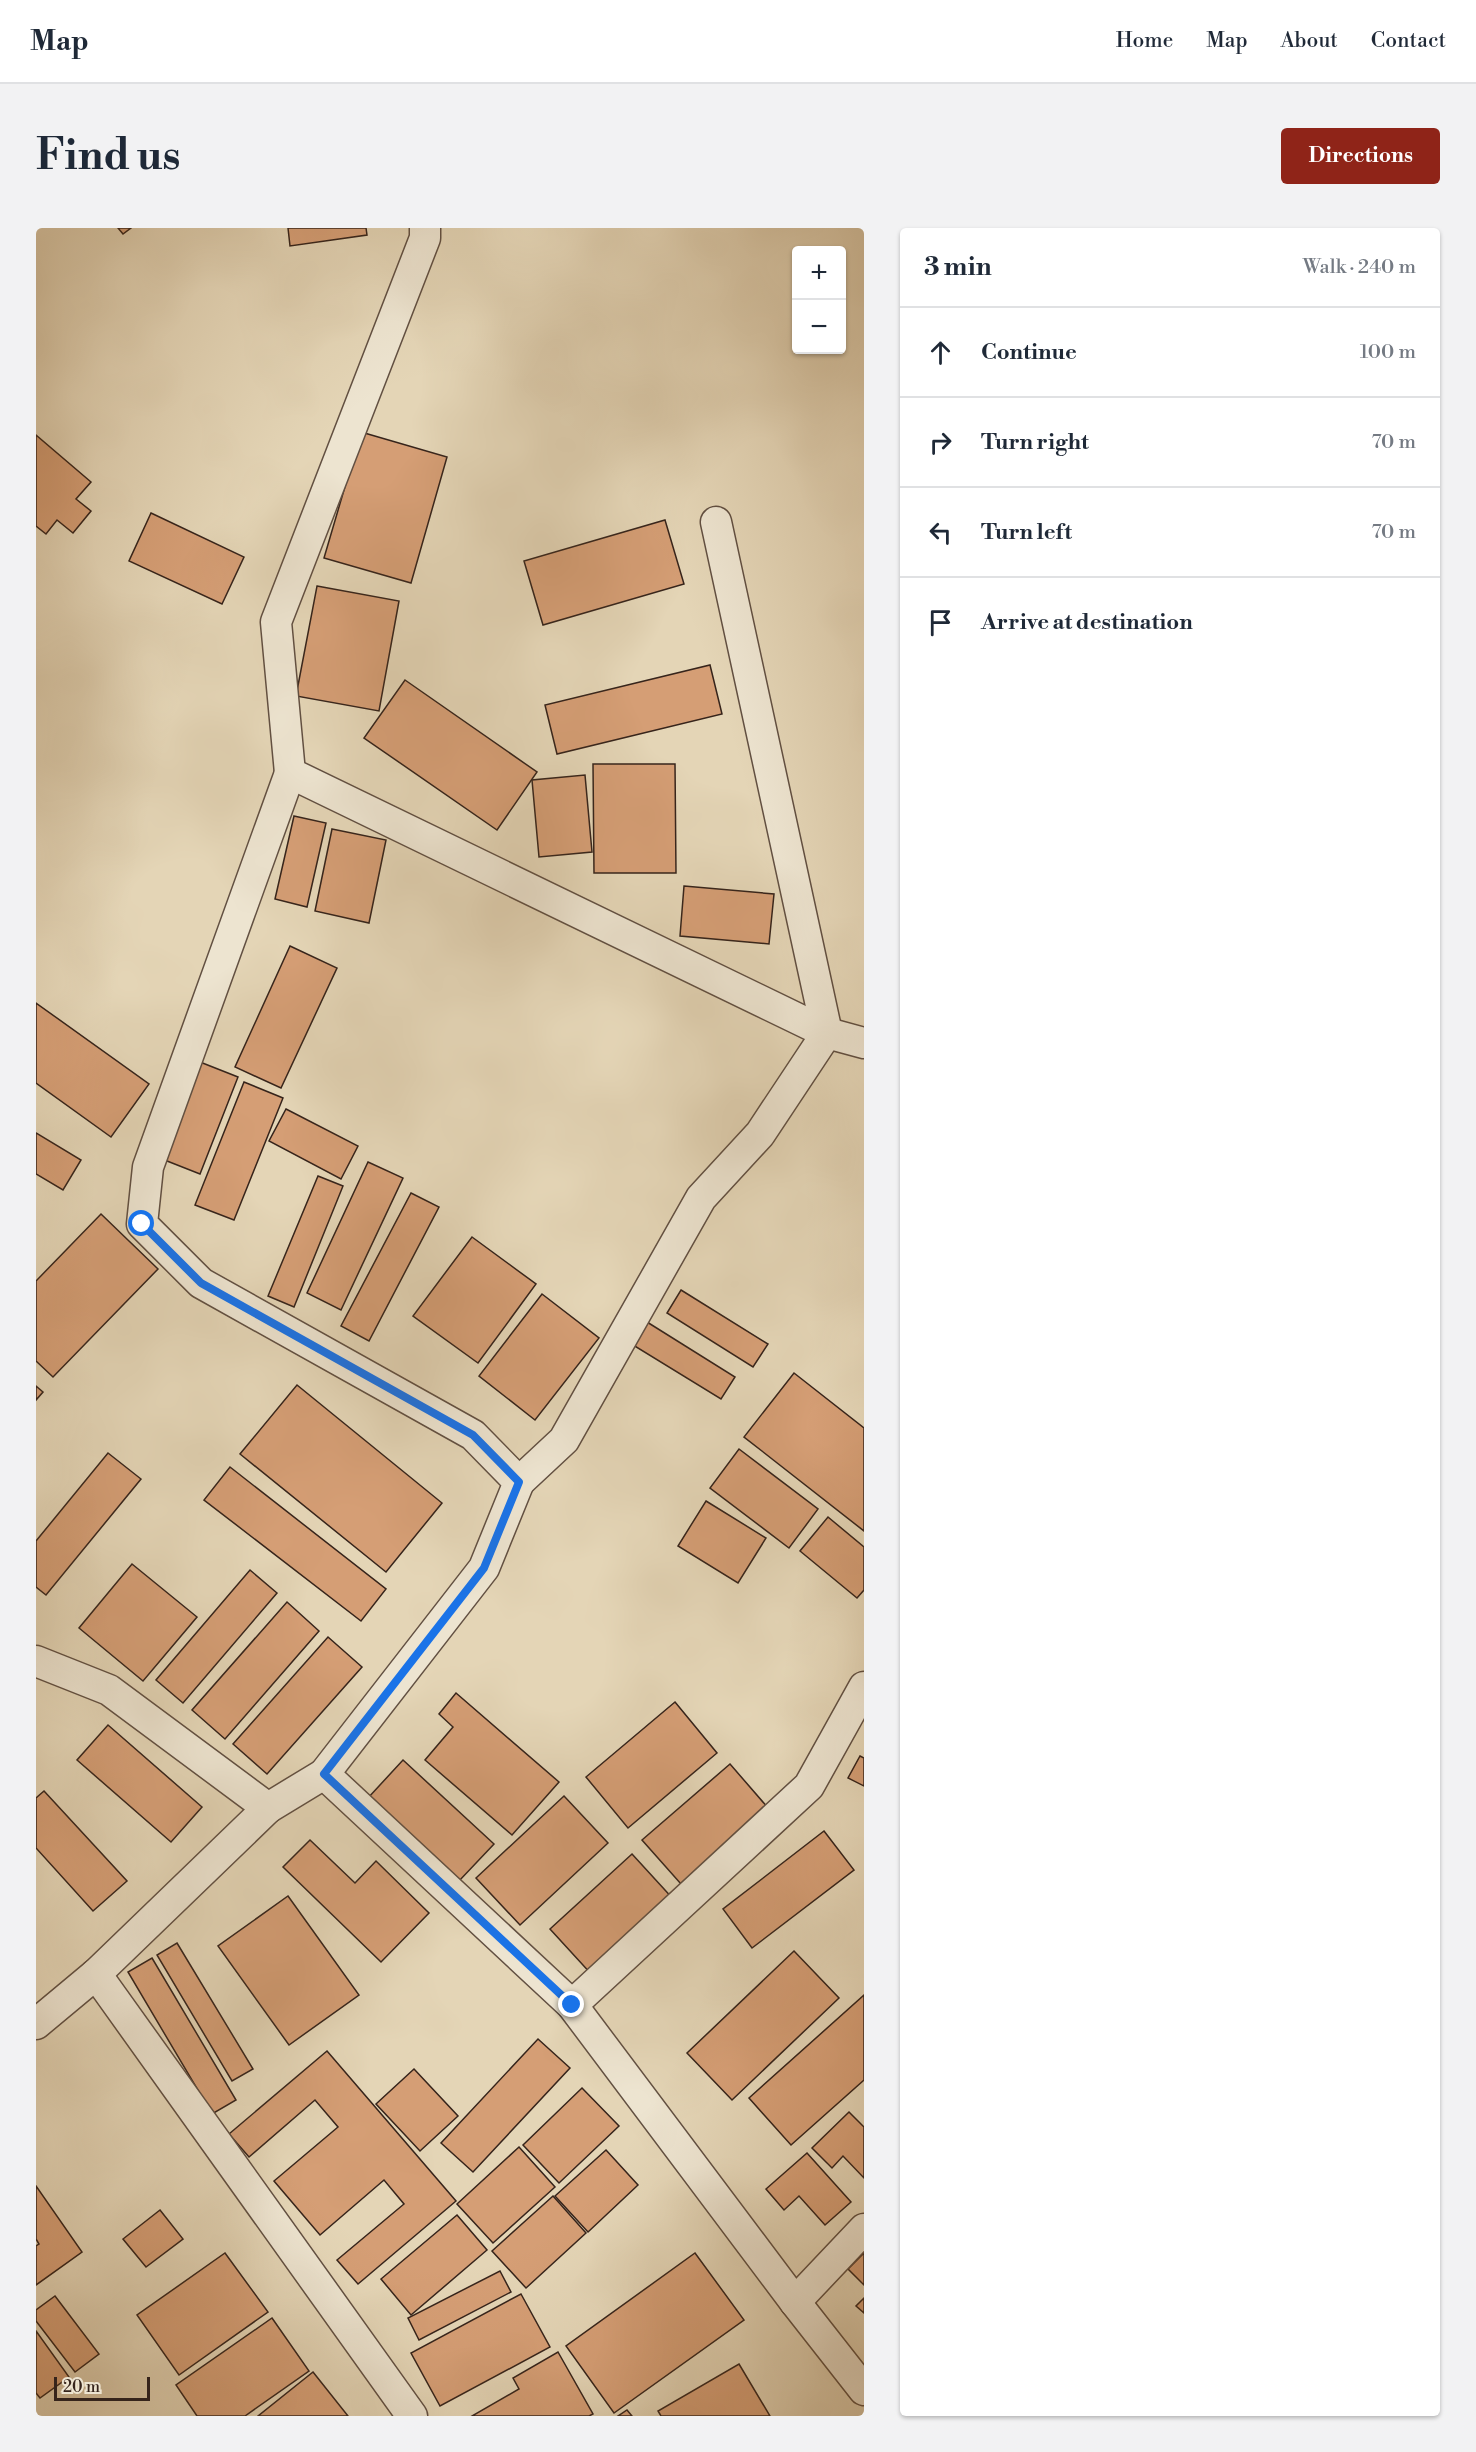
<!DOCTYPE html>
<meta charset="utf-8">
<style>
:root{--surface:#fff;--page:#f2f2f3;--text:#1f2937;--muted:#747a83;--line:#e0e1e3;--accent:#8f2418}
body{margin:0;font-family:"Libre Bodoni",serif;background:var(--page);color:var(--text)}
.controls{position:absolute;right:18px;top:18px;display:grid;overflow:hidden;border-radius:6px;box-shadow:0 2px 4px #0004}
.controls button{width:54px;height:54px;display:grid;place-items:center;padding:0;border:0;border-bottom:2px solid var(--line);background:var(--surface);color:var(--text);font:30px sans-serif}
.scale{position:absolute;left:18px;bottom:15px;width:96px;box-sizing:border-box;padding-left:6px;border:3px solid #36241b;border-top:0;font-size:16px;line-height:21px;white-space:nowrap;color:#36241b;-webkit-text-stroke:4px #ede4d0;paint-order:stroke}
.stop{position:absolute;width:18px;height:18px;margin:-14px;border:4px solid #1a73e8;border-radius:50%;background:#fff}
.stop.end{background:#1a73e8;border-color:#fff;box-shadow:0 2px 6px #0008}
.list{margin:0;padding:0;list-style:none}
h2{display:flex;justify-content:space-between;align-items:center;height:78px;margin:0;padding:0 24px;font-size:26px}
h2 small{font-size:20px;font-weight:400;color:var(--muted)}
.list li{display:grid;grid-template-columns:39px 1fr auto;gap:18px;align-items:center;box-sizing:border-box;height:90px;padding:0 24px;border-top:2px solid var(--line)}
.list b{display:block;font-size:22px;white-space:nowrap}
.list em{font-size:20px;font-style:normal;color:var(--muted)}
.icon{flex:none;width:33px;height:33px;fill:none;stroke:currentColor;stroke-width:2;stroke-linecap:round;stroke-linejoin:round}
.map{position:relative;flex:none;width:828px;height:2188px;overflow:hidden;border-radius:6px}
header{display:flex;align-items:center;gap:36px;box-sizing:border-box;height:84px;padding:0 30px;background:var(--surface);border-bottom:2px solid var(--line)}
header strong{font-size:28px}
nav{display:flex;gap:33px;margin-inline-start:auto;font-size:21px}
.intro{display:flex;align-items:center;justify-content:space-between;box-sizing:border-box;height:144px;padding:0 36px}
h1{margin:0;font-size:42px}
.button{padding:15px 27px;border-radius:6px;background:var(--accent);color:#fff;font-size:21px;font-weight:700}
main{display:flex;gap:36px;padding:0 36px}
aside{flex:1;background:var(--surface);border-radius:6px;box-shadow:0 2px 4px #0004}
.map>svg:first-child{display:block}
.building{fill:#d59e75;stroke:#36241b;stroke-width:1.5}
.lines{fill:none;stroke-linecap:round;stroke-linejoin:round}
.street-casing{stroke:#625042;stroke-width:33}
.street{stroke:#ede4d0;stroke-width:30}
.route{stroke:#1a73e8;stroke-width:8}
</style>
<header>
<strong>Map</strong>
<nav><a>Home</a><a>Map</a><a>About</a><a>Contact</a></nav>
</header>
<div class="intro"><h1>Find us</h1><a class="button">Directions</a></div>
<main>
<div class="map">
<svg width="828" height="2188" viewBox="0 0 828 2188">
<rect width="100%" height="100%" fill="#e4d5b6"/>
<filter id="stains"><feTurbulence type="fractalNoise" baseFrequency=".00333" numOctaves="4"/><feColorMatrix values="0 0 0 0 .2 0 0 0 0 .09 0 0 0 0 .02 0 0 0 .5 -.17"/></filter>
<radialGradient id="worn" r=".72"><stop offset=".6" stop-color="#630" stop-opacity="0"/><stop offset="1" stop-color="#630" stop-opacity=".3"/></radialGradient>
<g class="building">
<path d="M82 0H95L87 6Z"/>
<path d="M252 0H330L331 7 254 18Z"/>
<path d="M325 204 411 229 375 355 288 330Z"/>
<path d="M0 207 55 254 40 271 55 283 37 305 21 292 10 306 0 298Z"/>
<path d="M115 285 208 329 186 376 93 333Z"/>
<path d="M629 292 648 356 507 397 488 333Z"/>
<path d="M281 358 363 373 343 483 260 468Z"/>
<path d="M674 437 686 486 521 526 509 477Z"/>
<path d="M369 452 501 544 461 602 328 510Z"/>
<path d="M557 536H639L640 645H558Z"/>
<path d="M549 547 556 624 503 629 496 552Z"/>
<path d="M258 588 290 595 271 679 239 671Z"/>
<path d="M296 601 350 612 333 695 279 683Z"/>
<path d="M648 658 738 666 733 716 644 708Z"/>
<path d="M254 718 301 740 245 860 199 839Z"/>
<path d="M0 775 113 856 75 909 0 855Z"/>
<path d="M164 834 202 849 164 946 126 931Z"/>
<path d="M208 854 247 870 198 992 159 977Z"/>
<path d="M250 881 322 918 305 951 233 913Z"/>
<path d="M0 905 45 932 27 962 0 946Z"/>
<path d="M332 934 367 950 305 1082 271 1065Z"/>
<path d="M282 948 307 958 258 1079 232 1068Z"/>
<path d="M375 965 403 979 333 1113 305 1098Z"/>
<path d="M65 986 122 1041 17 1149 0 1133V1053Z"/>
<path d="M436 1009 500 1056 442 1135 377 1088Z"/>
<path d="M645 1062 732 1116 717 1139 631 1085Z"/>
<path d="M506 1066 563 1110 499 1192 443 1148Z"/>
<path d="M611 1094 699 1149 685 1171 597 1117Z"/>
<path d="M758 1145 828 1200V1303L708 1209Z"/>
<path d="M261 1157 406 1275 350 1344 204 1226Z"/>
<path d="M0 1158 7 1164 0 1172Z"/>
<path d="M703 1221 782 1281 753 1320 674 1260Z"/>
<path d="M72 1225 105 1251 10 1367 0 1359V1313Z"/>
<path d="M194 1239 350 1361 325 1393 168 1272Z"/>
<path d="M670 1273 730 1310 702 1355 642 1318Z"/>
<path d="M792 1289 828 1319V1362L821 1370 764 1323Z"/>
<path d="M96 1336 161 1389 107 1453 43 1400Z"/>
<path d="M214 1342 241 1365 147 1475 120 1452Z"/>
<path d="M251 1374 283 1403 189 1511 156 1482Z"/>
<path d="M292 1409 326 1439 231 1546 197 1516Z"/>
<path d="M420 1465 523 1554 476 1607 389 1532 417 1499 403 1486Z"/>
<path d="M639 1474 681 1525 592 1600 550 1549Z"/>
<path d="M72 1497 166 1579 135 1614 41 1532Z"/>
<path d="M824 1528 828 1530V1558L812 1550Z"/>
<path d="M367 1532 458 1616 423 1653 332 1570Z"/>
<path d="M694 1536 733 1581 645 1656 606 1612Z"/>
<path d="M8 1563 91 1653 57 1683 0 1620V1570Z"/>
<path d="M528 1568 572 1615 484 1697 440 1650Z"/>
<path d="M788 1603 818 1642 716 1720 687 1681Z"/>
<path d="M274 1612 319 1655 340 1633 393 1685 345 1734 247 1639Z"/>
<path d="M596 1626 639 1673 557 1748 514 1701Z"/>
<path d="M252 1668 323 1767 253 1817 182 1718Z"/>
<path d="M141 1715 217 1841 196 1853 121 1727Z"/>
<path d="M758 1723 803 1770 696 1872 651 1825Z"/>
<path d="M116 1730 200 1872 176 1886 92 1744Z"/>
<path d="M828 1767V1852L755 1917 713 1870Z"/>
<path d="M502 1811 534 1840 437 1944 405 1915Z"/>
<path d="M291 1823 420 1973 322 2056 301 2032 368 1976 348 1952 284 2007 238 1953 302 1899 279 1872 213 1929 193 1906Z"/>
<path d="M378 1841 422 1888 384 1923 340 1876Z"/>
<path d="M546 1860 583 1898 523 1955 487 1917Z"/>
<path d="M813 1884 828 1899V1950L807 1928 796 1940 776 1920Z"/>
<path d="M483 1919 519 1959 457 2015 421 1976Z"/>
<path d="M570 1922 602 1957 552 2004 519 1968Z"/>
<path d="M771 1925 815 1974 789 1997 763 1968 748 1982 730 1961Z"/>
<path d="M0 1958 46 2024 0 2057V2018L3 2016 0 2011Z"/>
<path d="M517 1968 550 2005 490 2060 456 2023Z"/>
<path d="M124 1982 147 2011 110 2039 87 2011Z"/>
<path d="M421 1987 451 2022 375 2087 345 2051Z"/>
<path d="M189 2025 232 2084 143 2147 101 2087Z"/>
<path d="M659 2025 708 2092 578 2185 530 2118Z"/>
<path d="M828 2025V2057L812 2041Z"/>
<path d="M464 2043 475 2064 383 2112 372 2090Z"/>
<path d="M485 2066 514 2119 404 2178 375 2125Z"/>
<path d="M19 2068 63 2126 39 2144 0 2093V2082Z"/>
<path d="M828 2070V2085L820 2078Z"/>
<path d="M236 2090 273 2143 209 2188H161L140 2157Z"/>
<path d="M0 2103 33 2149 4 2170 0 2165Z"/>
<path d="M522 2124 557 2186 553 2188H436L483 2161 477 2150Z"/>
<path d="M703 2136 734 2188H625L622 2183Z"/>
<path d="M277 2144 312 2188H222Z"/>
<path d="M591 2182 596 2188H582Z"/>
</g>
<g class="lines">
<defs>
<g id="street">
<path d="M389 0V10L240 394 254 545 791 805 828 815"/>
<path d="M254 545 112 939 106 996 165 1055 437 1207 483 1254 448 1340 288 1546"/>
<path d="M483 1254 528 1212 665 970 724 906 791 805 680 294"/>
<path d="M0 1433 73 1462 232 1580 288 1546 536 1777 759 2074 828 2162"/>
<path d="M60 1746 376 2188"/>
<path d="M536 1777 773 1558 828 1459"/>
<path d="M0 1796 60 1746 232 1580"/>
<path d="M759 2074 828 2001"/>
</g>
</defs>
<use href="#street" class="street-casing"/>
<use href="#street" class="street"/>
</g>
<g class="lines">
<path class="route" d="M106 996 165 1055 437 1207 483 1254 448 1340 288 1546 536 1777"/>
</g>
<rect width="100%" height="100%" filter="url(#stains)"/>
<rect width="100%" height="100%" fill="url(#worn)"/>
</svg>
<div class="controls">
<button>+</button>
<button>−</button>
</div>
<div class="scale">20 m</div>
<div class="stop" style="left:106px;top:996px"></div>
<div class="stop end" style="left:536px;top:1777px"></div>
</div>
<aside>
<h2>3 min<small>Walk · 240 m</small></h2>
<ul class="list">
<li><svg class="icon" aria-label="ahead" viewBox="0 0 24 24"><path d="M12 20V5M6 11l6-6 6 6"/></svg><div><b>Continue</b></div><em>100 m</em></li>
<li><svg class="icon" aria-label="right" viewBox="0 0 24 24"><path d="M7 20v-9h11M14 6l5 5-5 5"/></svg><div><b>Turn right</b></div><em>70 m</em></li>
<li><svg class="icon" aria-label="left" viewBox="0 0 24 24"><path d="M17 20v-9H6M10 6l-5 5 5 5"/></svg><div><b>Turn left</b></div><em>70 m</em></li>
<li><svg class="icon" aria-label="arrive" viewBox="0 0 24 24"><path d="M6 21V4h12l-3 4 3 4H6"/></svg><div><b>Arrive at destination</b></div></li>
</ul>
</aside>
</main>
